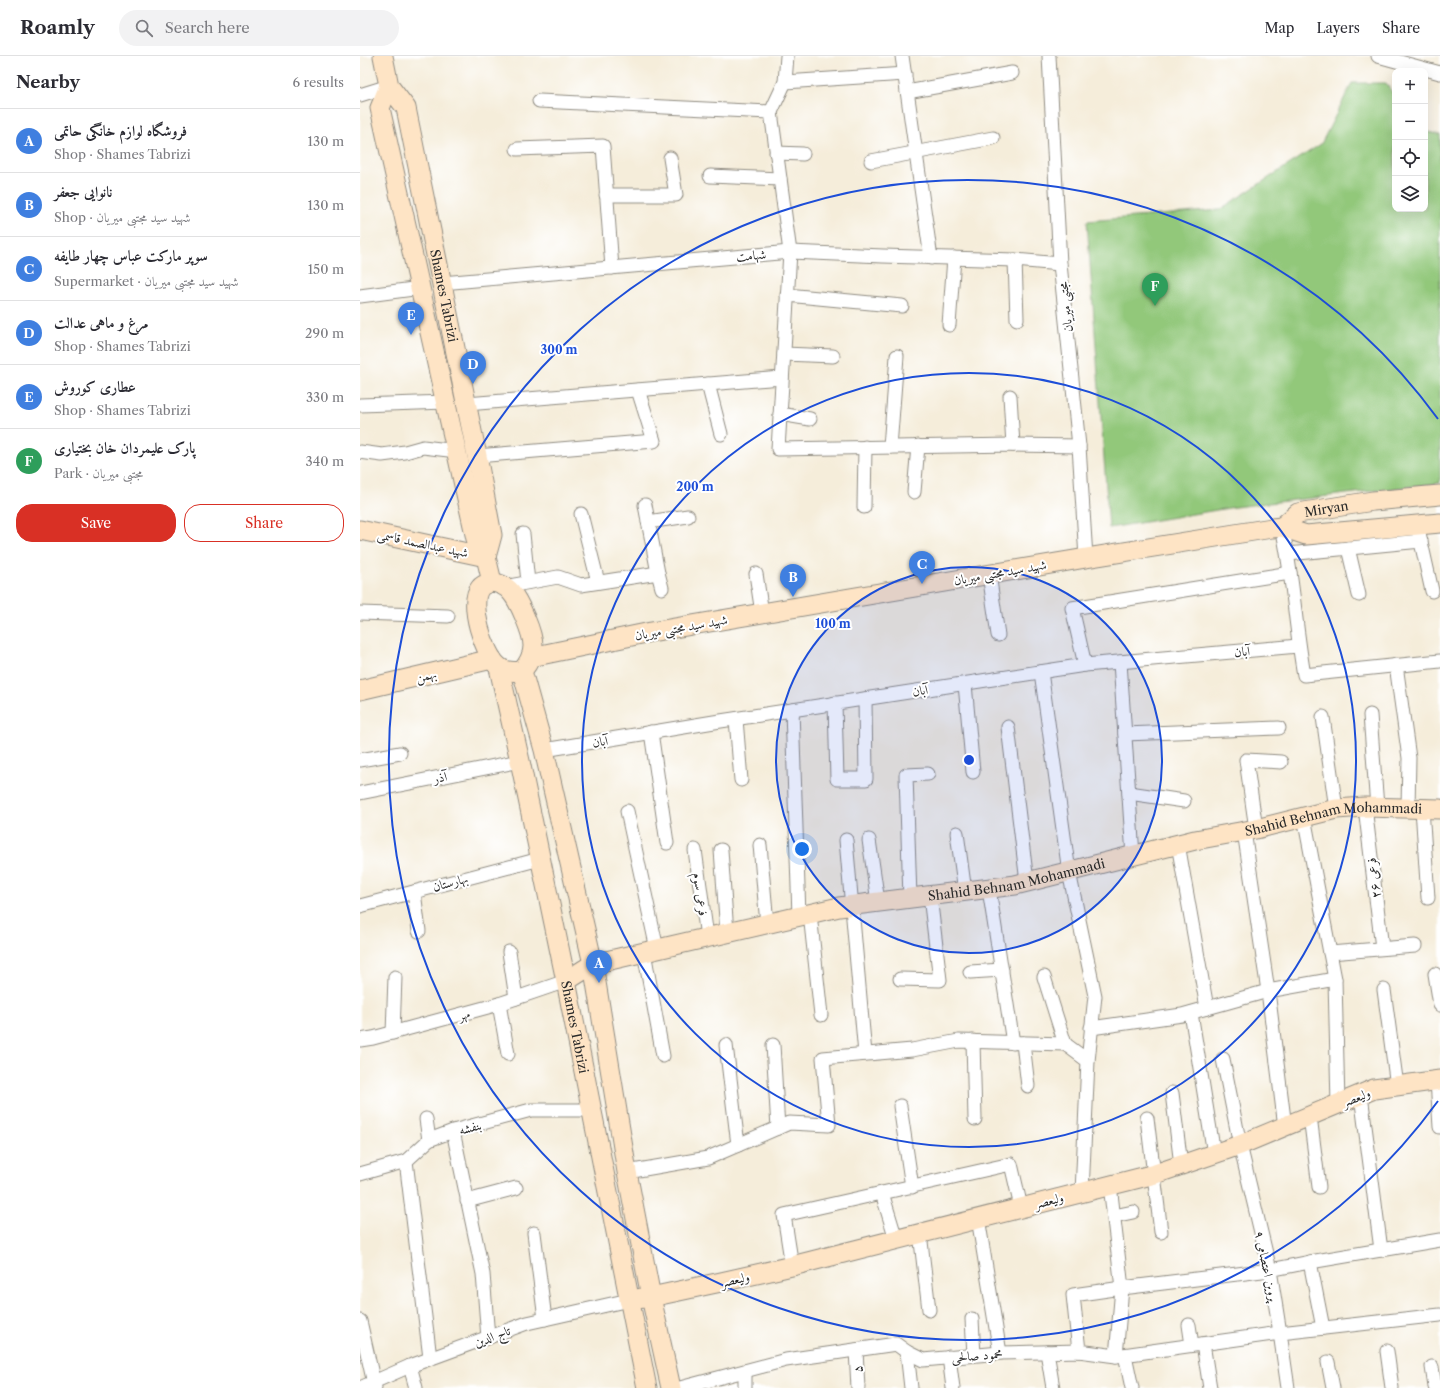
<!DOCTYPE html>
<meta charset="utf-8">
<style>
:root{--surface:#fff;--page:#f2f2f3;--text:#2b2b33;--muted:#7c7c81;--line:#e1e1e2;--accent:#d93025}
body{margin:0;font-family:"Libre Caslon Text",Amiri,serif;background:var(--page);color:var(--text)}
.controls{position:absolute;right:12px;top:12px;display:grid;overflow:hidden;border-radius:8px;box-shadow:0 4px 16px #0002}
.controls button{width:36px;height:36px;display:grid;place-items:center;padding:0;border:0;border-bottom:1px solid var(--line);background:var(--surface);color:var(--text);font:20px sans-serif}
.you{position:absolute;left:442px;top:793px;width:14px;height:14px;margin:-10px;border:3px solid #fff;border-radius:50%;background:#1a73e8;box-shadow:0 0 0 6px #1a73e833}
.badge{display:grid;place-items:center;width:26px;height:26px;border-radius:50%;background:var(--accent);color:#fff;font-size:13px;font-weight:700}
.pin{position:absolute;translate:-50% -33px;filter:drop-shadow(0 1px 2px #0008)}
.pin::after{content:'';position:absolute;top:21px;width:14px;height:12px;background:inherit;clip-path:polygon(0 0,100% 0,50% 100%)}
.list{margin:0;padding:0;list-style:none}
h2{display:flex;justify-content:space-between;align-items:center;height:52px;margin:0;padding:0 16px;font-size:17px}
h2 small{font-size:13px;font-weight:400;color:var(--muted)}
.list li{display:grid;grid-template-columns:26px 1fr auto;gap:12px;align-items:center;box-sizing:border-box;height:64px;padding:0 16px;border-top:1px solid var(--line)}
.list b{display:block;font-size:15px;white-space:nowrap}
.list p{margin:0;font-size:13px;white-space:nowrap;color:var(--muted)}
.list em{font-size:13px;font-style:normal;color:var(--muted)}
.actions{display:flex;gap:8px;padding:12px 16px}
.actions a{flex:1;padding:9px 0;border:1px solid var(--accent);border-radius:16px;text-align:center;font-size:14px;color:var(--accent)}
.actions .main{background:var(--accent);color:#fff}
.icon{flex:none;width:22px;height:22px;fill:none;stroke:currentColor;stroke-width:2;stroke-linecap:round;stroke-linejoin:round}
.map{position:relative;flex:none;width:1080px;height:1332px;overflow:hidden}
header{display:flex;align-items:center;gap:24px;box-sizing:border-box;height:56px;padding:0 20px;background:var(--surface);border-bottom:1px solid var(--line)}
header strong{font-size:19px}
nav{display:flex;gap:22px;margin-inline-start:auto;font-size:14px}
.search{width:280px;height:36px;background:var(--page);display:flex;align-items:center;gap:10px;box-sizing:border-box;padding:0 14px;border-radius:22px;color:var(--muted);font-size:15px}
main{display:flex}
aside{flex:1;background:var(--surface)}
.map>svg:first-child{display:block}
.green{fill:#92c87a;stroke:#5e7a52}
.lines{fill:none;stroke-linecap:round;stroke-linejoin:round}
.street-casing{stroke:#908c82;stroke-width:15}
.secondary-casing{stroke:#908c82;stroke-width:21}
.street{stroke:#fff;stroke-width:13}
.secondary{stroke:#fee4c5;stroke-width:19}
.ring{fill:none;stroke:#1d4ed8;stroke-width:2}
.labels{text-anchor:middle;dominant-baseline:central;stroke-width:4;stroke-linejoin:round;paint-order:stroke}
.street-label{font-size:13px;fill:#2b2b2b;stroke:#fff}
.centre{fill:#1d4ed8;stroke:#fff;stroke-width:2}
.ring-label{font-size:12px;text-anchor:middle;font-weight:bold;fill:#1d4ed8;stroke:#fff;stroke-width:4;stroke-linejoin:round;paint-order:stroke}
</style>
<header>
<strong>Roamly</strong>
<div class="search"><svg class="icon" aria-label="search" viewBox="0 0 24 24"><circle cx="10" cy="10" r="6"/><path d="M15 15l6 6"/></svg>Search here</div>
<nav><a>Map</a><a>Layers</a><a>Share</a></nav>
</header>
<main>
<aside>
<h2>Nearby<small>6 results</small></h2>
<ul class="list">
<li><span class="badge" style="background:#3f7fe0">A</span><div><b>فروشگاه لوازم خانگی حاتمی</b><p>Shop · Shames Tabrizi</p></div><em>130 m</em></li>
<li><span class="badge" style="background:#3f7fe0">B</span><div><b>نانوایی جعفر</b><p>Shop · شهید سید مجتبی میریان</p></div><em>130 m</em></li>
<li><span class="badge" style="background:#3f7fe0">C</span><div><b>سوپر مارکت عباس چهار طایفه</b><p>Supermarket · شهید سید مجتبی میریان</p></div><em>150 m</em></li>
<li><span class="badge" style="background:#3f7fe0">D</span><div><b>مرغ و ماهی عدالت</b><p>Shop · Shames Tabrizi</p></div><em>290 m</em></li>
<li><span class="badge" style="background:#3f7fe0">E</span><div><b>عطاری کوروش</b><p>Shop · Shames Tabrizi</p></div><em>330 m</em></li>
<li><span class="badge" style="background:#2e9e5b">F</span><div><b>پارک علیمردان خان بختیاری</b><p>Park · مجتبی میریان</p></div><em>340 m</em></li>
</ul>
<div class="actions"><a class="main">Save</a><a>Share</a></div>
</aside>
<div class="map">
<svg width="1080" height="1332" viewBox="0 0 1080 1332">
<rect width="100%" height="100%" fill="#fff"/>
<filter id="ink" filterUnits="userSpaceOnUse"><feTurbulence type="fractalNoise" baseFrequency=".025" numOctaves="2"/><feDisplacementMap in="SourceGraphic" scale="8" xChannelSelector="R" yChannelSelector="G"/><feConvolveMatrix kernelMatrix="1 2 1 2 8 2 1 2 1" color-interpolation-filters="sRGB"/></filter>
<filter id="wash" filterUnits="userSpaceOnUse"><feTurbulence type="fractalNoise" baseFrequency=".012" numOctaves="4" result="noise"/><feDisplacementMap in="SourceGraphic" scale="16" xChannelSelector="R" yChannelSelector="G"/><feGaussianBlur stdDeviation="0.9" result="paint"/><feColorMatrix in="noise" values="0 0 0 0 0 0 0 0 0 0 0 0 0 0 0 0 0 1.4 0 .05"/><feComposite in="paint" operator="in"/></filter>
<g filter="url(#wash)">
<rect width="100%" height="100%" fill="#f5edda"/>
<path class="green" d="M992 27H1026L1035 41V153H1065V75L1080 79V427L875 451 749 472 727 165 859 154 961 88Z"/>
</g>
<g filter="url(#ink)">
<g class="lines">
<defs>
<g id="street">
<path d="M427 0 425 26 411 56 430 196 418 393 653 389 719 390"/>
<path d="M542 0 571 202"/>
<path d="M689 0 700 208 719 390 726 502"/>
<path d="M1018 0 1080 17"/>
<path d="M425 26 545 18"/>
<path d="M547 36 652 17"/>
<path d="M0 39 29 30"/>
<path d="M179 45 411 56"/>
<path d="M157 93 243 90 252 212"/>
<path d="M416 97 443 98"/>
<path d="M511 105 633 82"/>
<path d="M350 120 420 123"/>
<path d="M246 139H316L310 102"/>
<path d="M655 204 657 263"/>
<path d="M82 227 430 196 523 200 655 204 700 208"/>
<path d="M427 239 542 250"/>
<path d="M0 240 61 232"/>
<path d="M589 269 594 202"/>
<path d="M424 298 473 300"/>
<path d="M348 328 361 378"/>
<path d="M650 340 653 389"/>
<path d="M107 348 422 322"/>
<path d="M0 349 86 346"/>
<path d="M420 358 450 363"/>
<path d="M530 391 537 300"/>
<path d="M0 396 22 399 45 396 63 391 97 395"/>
<path d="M117 400 294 385 278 334"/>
<path d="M554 436 558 390"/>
<path d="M285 449 298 517"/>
<path d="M504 451 505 391"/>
<path d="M221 458 238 526"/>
<path d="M288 466 328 460"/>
<path d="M922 471C933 519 935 569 944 619L1080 605"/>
<path d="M1059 477 1072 535"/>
<path d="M163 478 168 526"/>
<path d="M988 492 999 539"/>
<path d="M928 498 1061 485"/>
<path d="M396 518 402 557"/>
<path d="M629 518 638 579"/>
<path d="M144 531 198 521 221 529 298 517 302 532"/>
<path d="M0 557 88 560"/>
<path d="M760 606 773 800"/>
<path d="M725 609 712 552 930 517"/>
<path d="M1036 609 1049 702 1048 752"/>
<path d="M681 616 709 816 735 940 728 1005 722 1136"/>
<path d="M605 628 613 716"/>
<path d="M475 647 477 723H506L505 643"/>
<path d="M432 654 439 860"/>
<path d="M1010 659 1017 751"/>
<path d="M963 661 976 753"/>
<path d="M376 663 381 724"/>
<path d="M648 671 667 826"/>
<path d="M291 676 307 787"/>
<path d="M765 678 919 672"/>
<path d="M184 694 354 666 725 609 938 590"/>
<path d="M0 704 40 697"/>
<path d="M0 737 160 705"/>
<path d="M769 737 824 745"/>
<path d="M1005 751 1022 892"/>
<path d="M1062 752 1068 842"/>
<path d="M267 755 297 893"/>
<path d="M944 761 975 923 978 1049"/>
<path d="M896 773 886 704 921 706"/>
<path d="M884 775 908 935 925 1071"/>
<path d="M597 777 605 836"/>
<path d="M486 784 505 998"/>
<path d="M509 784 518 846"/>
<path d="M818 788 847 952"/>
<path d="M400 789 407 868"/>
<path d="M335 794 347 881"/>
<path d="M361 794 367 877"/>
<path d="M629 833 653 987"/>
<path d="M54 836 59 875"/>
<path d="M550 842 546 719 568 718"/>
<path d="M0 850 180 803"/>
<path d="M450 858 461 959"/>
<path d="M149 896 156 942"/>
<path d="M284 896 303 1000"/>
<path d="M970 897 1055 890"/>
<path d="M610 916 642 914"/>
<path d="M1075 918 1080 949"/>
<path d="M684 921 705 988"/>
<path d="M540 923 580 924 570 840"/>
<path d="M1024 934 1037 1030"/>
<path d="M139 948 148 998"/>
<path d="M831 957 854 1098"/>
<path d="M731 972 822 959 908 935 975 923"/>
<path d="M33 977 35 921"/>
<path d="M0 984 13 982 139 948 206 925"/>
<path d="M613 985 615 1063"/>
<path d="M663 987 668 1030"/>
<path d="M366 989 378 1089"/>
<path d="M413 989 418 1072"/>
<path d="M863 1003 880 1089 910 1214 920 1277 928 1332"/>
<path d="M1077 1024 1080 1071"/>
<path d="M812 1037 821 1109"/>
<path d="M1001 1039 1021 1194"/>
<path d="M540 1050 552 1131"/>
<path d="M950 1060 959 1131"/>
<path d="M787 1062 801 1176"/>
<path d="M66 1063 69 1084"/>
<path d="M93 1075 123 1218 128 1282"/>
<path d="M46 1105 70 1302"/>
<path d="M267 1116 348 1102 429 1067 469 1069 463 1002 552 994 599 985 705 988 728 1005"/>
<path d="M0 1118 46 1105 69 1084 93 1075 171 1054H231"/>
<path d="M750 1129 762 1232 756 1300"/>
<path d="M522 1137 536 1183"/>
<path d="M107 1145 156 1132"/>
<path d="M754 1160 773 1156"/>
<path d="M618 1162 640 1297"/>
<path d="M174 1177 185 1263"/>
<path d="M560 1177 569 1254"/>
<path d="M950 1206 963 1272"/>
<path d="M432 1210 424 1159 651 1108 661 1151"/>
<path d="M612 1263 614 1299"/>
<path d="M0 1265 15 1332"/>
<path d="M829 1269 832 1289"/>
<path d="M843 1288 850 1332"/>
<path d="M496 1294 498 1332"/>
<path d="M719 1295 713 1239 762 1232 910 1214 950 1206 1080 1184"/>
<path d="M1027 1295 1032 1332"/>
<path d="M547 1296 551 1332"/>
<path d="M687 1296 693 1332"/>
<path d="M765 1299 772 1332"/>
<path d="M589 1301 593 1332"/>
<path d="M968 1306 973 1332"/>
<path d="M50 1310 56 1332"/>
<path d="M1072 1311 1075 1331"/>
<path d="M385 1315V1332"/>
<path d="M0 1332 50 1310 167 1267 269 1244"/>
<path d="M320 1332 426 1304 536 1288 547 1296 563 1304 640 1297 719 1295 756 1300 920 1277 1080 1259"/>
</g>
<g id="secondary">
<path id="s1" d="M23 0 29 30 46 52 117 400 132 479 126 501"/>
<path d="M29 30 20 52 116 483 126 501 132 526"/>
<path id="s2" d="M922 471 938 457 1013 445 1080 439"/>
<path d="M0 474 126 501"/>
<path d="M132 526C138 527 146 530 151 536 159 545 173 577 173 590 173 599 168 608 162 615 154 616 144 616 138 610 124 598 108 547 120 532 123 528 128 527 132 526Z"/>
<path d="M171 601 291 576 726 502 912 472 922 471 946 479 1080 467"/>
<path id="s3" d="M139 612 160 705 206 925 287 1332"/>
<path d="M162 615 184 694 233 908 267 1116 291 1241 311 1332"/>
<path d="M0 634 132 603"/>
<path id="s4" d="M206 925 233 908 479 851 655 829 835 784 896 773 976 753 1005 751 1080 753"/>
<path d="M269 1244 291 1241 361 1226 432 1210 795 1118 880 1089 1014 1033 1080 1024"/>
</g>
</defs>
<use href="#street" class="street-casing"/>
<use href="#secondary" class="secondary-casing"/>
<use href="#street" class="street"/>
<use href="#secondary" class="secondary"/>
</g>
</g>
<circle cx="609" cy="704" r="193" fill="#1d4ed8" fill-opacity=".12"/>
<g class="ring">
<circle cx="609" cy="704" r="193"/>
<circle cx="609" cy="704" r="387"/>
<path d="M1078 1045A580 580 0 1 1 1078 363"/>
</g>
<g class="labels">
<g class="street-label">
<text transform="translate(391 199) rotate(-5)">شهامت</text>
<text stroke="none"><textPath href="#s1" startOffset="250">Shames Tabrizi</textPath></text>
<text transform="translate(705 251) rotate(-96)">مجتبی میریان</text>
<text stroke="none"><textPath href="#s2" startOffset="50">Miryan</textPath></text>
<text transform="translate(63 487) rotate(12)">شهید عبدالصمد قاسمی</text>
<text transform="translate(640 516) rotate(-10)">شهید سید مجتبی میریان</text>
<text transform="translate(321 571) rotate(-10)">شهید سید مجتبی میریان</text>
<text transform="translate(882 595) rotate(-5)">آبان</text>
<text transform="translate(66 619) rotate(-13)">بهمن</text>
<text transform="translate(560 634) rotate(-9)">آبان</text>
<text transform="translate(240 685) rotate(-9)">آبان</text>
<text transform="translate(80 721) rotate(-11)">آذر</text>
<text stroke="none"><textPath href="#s4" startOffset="788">Shahid Behnam Mohammadi</textPath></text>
<text transform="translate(1013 822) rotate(-97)">فرعی ۲۶</text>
<text stroke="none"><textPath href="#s4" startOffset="464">Shahid Behnam Mohammadi</textPath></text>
<text transform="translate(90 826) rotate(-15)">بهارستان</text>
<text transform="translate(341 838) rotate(82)">فرعی سوم</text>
<text transform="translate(104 958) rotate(-15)">مهر</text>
<text stroke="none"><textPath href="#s3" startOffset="367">Shames Tabrizi</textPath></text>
<text transform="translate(996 1041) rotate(-22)">ولیعصر</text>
<text transform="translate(110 1071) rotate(-15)">بنفشه</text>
<text transform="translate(689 1144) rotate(-14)">ولیعصر</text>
<text transform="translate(907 1210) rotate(78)">پروین اعتصامی ۹</text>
<text transform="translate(375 1223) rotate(-13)">ولیعصر</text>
<text transform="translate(132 1280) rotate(-20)">تاج الدین</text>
<text transform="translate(617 1299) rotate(-4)">محمود صالحی</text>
<text transform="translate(497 1313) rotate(-93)">۵</text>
</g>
</g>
<circle cx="609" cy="704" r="6" class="centre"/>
<g class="ring-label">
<text x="199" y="298">300 m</text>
<text x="335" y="435">200 m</text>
<text x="473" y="572">100 m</text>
</g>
</svg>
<div class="controls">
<button>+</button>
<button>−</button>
<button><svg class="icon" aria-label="locate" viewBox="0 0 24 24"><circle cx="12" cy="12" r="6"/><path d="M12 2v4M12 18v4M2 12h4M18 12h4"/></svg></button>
<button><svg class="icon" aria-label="layers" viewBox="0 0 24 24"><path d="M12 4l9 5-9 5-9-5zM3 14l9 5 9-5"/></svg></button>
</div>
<div class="you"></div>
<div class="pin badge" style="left:239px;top:927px;background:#3f7fe0">A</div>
<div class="pin badge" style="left:433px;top:541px;background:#3f7fe0">B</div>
<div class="pin badge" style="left:562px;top:528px;background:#3f7fe0">C</div>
<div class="pin badge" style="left:113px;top:328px;background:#3f7fe0">D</div>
<div class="pin badge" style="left:51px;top:279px;background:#3f7fe0">E</div>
<div class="pin badge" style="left:795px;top:250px;background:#2e9e5b">F</div>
</div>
</main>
